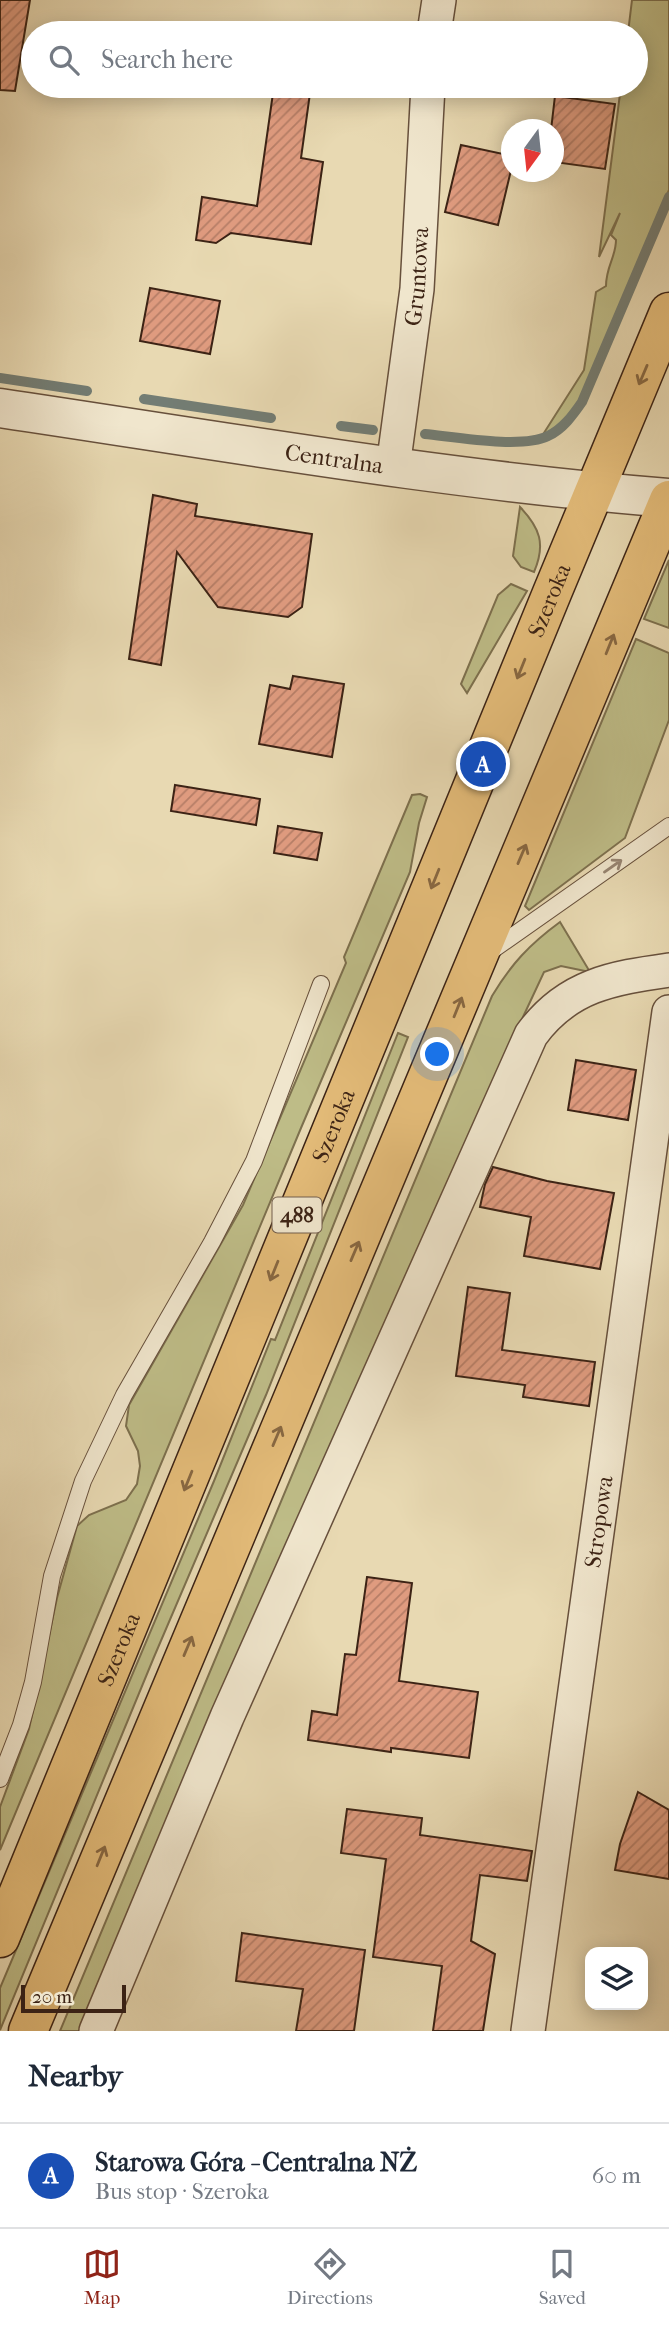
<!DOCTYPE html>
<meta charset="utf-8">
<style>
:root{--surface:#fff;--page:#f6f6f7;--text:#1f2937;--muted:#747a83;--line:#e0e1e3;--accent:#8f2418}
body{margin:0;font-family:"IM FELL French Canon",serif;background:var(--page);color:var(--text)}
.controls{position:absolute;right:21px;bottom:21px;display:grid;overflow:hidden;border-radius:14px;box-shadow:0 4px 18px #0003}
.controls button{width:63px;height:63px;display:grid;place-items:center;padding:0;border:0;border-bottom:2px solid var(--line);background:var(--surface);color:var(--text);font:35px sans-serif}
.compass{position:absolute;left:501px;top:119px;width:63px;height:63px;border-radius:50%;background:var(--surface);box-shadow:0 4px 18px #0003;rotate:195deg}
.scale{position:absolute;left:21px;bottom:18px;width:105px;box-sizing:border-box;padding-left:7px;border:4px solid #3c2315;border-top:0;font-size:19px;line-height:24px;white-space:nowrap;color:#3c2315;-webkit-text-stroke:5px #f0e6cd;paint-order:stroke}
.you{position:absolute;left:438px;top:1055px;width:24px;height:24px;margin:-18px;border:5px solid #fff;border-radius:50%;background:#1a73e8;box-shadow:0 0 0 10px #1a73e833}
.badge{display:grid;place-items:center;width:46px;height:46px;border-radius:50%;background:var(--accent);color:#fff;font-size:23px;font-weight:700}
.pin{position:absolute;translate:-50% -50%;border:4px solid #fff;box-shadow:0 2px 7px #0006}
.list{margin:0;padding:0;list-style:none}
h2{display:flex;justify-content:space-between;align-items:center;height:91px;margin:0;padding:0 28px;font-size:30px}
h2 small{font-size:23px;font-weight:400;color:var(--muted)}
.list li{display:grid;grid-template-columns:46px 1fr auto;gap:21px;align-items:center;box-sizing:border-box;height:105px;padding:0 28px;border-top:2px solid var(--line)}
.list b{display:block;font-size:26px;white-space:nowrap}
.list p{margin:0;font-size:23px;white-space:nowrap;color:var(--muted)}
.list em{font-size:23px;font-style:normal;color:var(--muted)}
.icon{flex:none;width:38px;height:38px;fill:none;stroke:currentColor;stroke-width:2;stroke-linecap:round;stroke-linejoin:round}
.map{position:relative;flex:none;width:669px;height:2031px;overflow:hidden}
.search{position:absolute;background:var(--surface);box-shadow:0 4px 18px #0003;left:21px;right:21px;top:21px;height:77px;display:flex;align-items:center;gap:18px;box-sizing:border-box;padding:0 24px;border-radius:38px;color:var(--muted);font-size:26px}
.sheet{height:196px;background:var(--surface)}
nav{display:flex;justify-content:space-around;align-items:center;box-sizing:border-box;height:98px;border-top:2px solid var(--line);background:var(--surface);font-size:19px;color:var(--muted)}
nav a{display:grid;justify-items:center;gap:4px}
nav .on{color:var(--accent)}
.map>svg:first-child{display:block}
.green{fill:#bebc87;stroke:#7d704e;stroke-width:2}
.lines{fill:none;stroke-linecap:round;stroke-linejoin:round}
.stream{stroke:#737d74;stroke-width:10}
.building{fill:url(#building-hatch);stroke:#3c2315;stroke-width:2}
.service-casing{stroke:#67503c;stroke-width:18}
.minor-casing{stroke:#67503c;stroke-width:36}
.tertiary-casing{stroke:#67503c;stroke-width:41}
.primary-casing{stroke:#3c2315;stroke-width:41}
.service{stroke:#f0e6cd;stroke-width:16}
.minor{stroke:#f0e6cd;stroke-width:33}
.tertiary{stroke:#f0e6cd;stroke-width:38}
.primary{stroke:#e4bc79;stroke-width:38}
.oneway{stroke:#886842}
.oneway2{stroke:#968471}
.labels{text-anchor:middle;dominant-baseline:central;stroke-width:5;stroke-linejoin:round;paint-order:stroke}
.shield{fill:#f0e6cd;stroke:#725e4c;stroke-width:2}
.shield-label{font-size:21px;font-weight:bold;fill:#3c2315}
.street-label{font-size:23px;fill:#3c2315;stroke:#f0e6cd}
</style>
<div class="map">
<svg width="669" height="2031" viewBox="0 0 669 2031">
<defs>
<pattern id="building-hatch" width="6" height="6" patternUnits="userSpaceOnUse" patternTransform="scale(1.75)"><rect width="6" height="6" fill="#df9b7f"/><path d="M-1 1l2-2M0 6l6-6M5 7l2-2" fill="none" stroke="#b67e67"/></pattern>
</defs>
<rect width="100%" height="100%" fill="#e8d9b2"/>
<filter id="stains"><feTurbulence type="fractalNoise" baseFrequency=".00286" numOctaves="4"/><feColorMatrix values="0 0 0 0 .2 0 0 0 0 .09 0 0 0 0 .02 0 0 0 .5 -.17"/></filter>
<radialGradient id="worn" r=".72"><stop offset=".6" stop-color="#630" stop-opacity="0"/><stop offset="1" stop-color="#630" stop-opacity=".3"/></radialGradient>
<g class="green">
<path d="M632 0H669V190L581 401 566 421 542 436 584 370 596 292 606 286C606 266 616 257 616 240L611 235 620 213 599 257 621 86H636V33H628Z"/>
<path d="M520 507C540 528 546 544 534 572L521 567 513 556Z"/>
<path d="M669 560V628L644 619Z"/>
<path d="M511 584 527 591 467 693 461 684 498 595Z"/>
<path d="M636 639 669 653V720L625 838 529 910 525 906Z"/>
<path d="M420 794 427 797 419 823 410 872 301 1128 0 1850V1807L29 1729 57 1598 77 1526 89 1515 126 1500 137 1484 140 1466 138 1451 126 1426 129 1405 243 1205 346 963 344 957 412 795Z"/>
<path d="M560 922 590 972 561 966 544 972 523 1017 510 1054 86 2031H60L492 996C511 964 530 944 560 922Z"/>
<path d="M398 1033 408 1037 266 1395 154 1657 0 2030V1988L214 1481 271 1339 275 1340Z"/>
</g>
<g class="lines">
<g class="stream">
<path d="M0 378 87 391"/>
<path d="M144 399 271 418"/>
<path d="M341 426 373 430"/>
<path d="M425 434C455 437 522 449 548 436 563 429 573 415 582 402L669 197"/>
</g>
</g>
<g class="building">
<path d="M0 0H30L15 91 0 90Z"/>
<path d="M274 86H311L301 158 323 162 311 244 231 233 216 243 196 240 202 197 257 206Z"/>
<path d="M555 96 615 104 605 169 554 162V130H551Z"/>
<path d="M461 145 512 156V166L498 225 445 212Z"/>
<path d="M150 288 220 301 210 354 140 341Z"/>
<path d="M153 495 197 504 195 516 312 534 302 607 288 617 218 607 177 552 161 665 129 659Z"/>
<path d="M293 676 344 684 332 757 259 744 270 685 290 689Z"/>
<path d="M175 785 260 799 256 825 171 811Z"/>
<path d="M278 826 322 833 317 860 274 853Z"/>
<path d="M576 1060 636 1070 628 1120 568 1110Z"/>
<path d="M493 1167 547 1181 614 1193 600 1269 524 1256 531 1217 480 1207 485 1184Z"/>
<path d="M468 1287 510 1293 502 1350 595 1362 589 1406 523 1397 525 1385 456 1376Z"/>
<path d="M367 1577 412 1583 399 1681 478 1692 469 1758 391 1748V1752L308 1740 312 1711 337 1715 345 1654 356 1655Z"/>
<path d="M638 1792 669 1810V1879L615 1870 620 1844Z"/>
<path d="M347 1809 422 1818 420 1835 532 1851 527 1881 480 1875 471 1941 495 1954 483 2031H433L442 1966 373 1957 386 1859 341 1853Z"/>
<path d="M242 1933 365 1950 354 2031H296L303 1989 236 1981Z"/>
</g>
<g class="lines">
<defs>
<g id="service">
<path d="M487 954 669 826"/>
<path d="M0 1779 21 1725 33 1682 52 1576 83 1481 124 1395 212 1242 254 1161 321 984"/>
</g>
<g id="minor">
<path d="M434 33 439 0"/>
<path id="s1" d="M393 467 417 289 428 86"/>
<path d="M96 2031 227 1717 531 1035C567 985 613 978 669 970"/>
<path id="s2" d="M528 2031 669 1012"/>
</g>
<g id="tertiary">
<path id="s3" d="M0 408C222 441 445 480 669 498"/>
</g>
<g id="primary">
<path id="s4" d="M0 1938 552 593 669 312"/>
<path d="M28 2031 669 500"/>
</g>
</defs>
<use href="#service" class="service-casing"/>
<use href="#minor" class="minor-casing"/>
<use href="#tertiary" class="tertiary-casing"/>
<use href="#primary" class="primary-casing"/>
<use href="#service" class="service"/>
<use href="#minor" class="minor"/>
<use href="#tertiary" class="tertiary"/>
<use href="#primary" class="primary"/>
</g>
<defs><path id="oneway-shaft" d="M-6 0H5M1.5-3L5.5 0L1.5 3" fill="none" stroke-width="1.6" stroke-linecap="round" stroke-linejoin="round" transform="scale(1.75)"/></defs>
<g class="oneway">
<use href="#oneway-shaft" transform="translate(643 375) rotate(113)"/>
<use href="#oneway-shaft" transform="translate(610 644) rotate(-68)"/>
<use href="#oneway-shaft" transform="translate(521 669) rotate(112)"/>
<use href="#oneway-shaft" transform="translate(522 854) rotate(-67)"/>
<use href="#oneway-shaft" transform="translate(435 879) rotate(112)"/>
<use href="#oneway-shaft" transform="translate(458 1007) rotate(-68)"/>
<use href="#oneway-shaft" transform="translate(355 1251) rotate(-67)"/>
<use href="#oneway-shaft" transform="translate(274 1271) rotate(112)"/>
<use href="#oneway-shaft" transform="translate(277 1436) rotate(-67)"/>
<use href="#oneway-shaft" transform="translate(188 1481) rotate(112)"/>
<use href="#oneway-shaft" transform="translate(188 1646) rotate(-67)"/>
<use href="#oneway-shaft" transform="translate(101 1856) rotate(-68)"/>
</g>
<use class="oneway2" href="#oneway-shaft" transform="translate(613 866) rotate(-35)"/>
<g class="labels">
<rect class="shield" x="272.5" y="1197.5" width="49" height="35" rx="5"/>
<g class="shield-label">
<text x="297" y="1215">488</text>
</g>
<g class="street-label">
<text stroke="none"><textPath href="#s1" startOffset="192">Gruntowa</textPath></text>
<text stroke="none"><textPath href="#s3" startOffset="338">Centralna</textPath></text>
<text stroke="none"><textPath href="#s4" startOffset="1446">Szeroka</textPath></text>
<text stroke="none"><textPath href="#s4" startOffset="878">Szeroka</textPath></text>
<text stroke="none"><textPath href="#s2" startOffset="514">Stropowa</textPath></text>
<text stroke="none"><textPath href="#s4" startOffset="312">Szeroka</textPath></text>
</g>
</g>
<rect width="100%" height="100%" filter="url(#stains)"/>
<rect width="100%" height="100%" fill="url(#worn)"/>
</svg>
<div class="controls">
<button><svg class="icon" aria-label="layers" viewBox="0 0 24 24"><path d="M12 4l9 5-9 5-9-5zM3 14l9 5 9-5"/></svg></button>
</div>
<svg class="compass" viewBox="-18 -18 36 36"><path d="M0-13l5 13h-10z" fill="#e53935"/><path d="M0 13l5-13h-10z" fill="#747a83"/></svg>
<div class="scale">20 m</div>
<div class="you"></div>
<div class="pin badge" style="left:483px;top:764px;background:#1a4fb4">A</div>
<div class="search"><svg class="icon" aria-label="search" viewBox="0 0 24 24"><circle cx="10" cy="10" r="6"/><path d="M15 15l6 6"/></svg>Search here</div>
</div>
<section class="sheet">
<h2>Nearby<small></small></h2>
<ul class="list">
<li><span class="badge" style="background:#1a4fb4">A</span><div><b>Starowa Góra - Centralna NŻ</b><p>Bus stop · Szeroka</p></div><em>60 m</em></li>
</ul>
</section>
<nav>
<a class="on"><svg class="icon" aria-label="map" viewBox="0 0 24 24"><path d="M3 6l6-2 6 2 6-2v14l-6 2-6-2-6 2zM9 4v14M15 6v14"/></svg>Map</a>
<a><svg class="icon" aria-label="directions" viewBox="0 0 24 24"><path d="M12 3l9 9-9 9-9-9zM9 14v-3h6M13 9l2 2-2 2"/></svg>Directions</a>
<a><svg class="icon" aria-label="saved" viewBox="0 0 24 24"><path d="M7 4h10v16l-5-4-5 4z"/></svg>Saved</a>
</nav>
